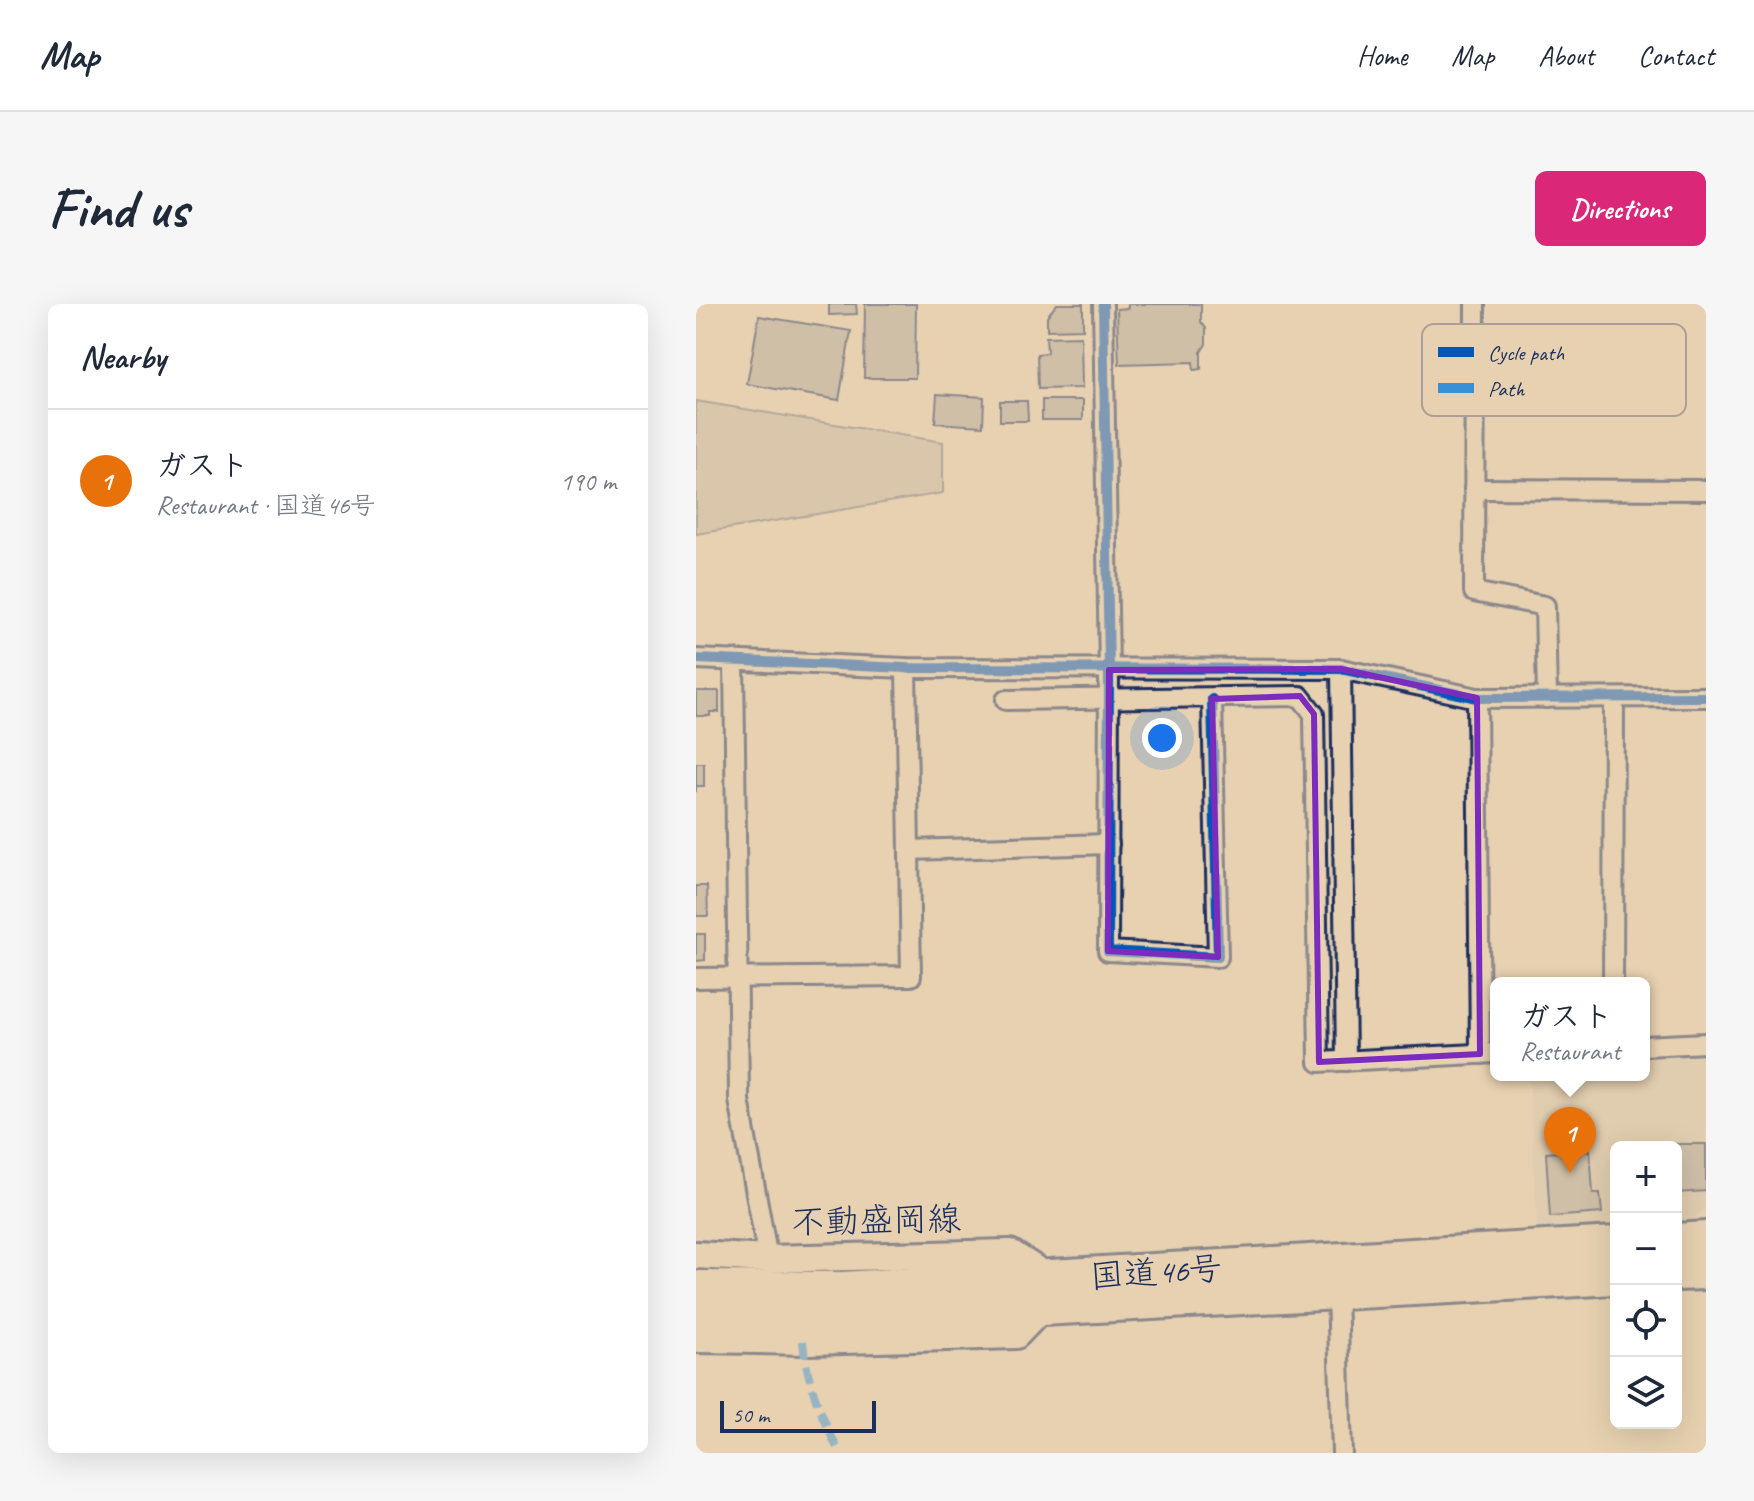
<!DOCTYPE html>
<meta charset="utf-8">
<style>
:root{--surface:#fff;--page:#f6f6f7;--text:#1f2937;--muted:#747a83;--line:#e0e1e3;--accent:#db2777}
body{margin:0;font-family:Caveat,"Klee One",sans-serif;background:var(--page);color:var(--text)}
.controls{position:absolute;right:24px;bottom:24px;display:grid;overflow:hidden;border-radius:12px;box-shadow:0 8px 32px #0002}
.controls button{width:72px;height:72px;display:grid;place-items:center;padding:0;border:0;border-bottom:2px solid var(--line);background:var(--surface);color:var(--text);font:40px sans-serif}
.scale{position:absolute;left:24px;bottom:20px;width:156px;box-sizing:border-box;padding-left:8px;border:4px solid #1b2f5e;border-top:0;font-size:22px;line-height:28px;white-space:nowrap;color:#1b2f5e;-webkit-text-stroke:6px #e7d1b0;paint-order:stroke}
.you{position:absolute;left:466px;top:434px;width:28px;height:28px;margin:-20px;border:6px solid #fff;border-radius:50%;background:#1a73e8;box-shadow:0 0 0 12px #1a73e833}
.badge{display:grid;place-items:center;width:52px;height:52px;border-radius:50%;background:var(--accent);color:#fff;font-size:26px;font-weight:700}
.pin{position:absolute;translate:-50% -66px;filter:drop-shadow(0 2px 4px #0008)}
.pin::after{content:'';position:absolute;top:42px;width:28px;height:24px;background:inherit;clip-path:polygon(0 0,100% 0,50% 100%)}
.popup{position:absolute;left:794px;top:673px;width:160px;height:104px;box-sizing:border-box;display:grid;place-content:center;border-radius:12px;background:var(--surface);filter:drop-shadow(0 2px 6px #0005);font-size:26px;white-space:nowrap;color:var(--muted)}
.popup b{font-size:30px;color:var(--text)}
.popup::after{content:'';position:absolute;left:50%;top:100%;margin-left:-16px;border:16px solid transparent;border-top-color:var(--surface)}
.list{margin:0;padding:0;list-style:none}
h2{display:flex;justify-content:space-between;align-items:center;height:104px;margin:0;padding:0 32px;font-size:34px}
h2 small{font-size:26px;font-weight:400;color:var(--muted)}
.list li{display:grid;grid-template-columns:52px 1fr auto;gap:24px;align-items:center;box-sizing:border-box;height:144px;padding:0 32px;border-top:2px solid var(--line)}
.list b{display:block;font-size:30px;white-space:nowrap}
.list p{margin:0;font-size:26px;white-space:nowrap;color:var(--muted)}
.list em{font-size:26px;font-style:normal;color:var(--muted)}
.icon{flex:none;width:44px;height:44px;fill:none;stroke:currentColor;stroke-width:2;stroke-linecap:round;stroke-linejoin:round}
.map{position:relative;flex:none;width:1010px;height:1149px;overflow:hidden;border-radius:12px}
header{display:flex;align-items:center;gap:48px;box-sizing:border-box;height:112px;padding:0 40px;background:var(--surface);border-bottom:2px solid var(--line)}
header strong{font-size:38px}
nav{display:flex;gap:44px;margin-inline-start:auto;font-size:28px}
.intro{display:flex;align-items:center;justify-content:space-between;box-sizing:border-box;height:192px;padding:0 48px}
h1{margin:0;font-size:56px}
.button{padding:20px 36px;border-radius:12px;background:var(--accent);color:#fff;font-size:28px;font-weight:700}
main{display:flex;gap:48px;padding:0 48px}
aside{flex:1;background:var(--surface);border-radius:12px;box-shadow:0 8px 32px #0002}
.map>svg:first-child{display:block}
.built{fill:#d8c5aa}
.green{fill:#cab9a4;stroke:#727481;stroke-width:2}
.building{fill:#b4a99c;stroke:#1b2f5e;stroke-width:2}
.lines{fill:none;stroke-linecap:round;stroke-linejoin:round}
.street-casing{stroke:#1b2f5e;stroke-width:24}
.secondary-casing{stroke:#1b2f5e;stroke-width:32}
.highway-casing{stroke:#1b2f5e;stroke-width:40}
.street{stroke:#e7d1b0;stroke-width:18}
.secondary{stroke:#e7d1b0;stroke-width:26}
.highway{stroke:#e7d1b0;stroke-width:34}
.quiet{stroke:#3891d7;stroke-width:8;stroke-dasharray:16 8;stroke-linecap:butt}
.cycleway-casing{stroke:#e7d1b0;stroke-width:15}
.cycleway{stroke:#0057b8;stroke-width:10}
.marked{fill:none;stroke:#7b2cbf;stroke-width:6;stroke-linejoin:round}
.labels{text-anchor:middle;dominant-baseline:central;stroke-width:7;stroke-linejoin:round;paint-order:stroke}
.street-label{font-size:34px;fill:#1b2f5e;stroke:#e7d1b0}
.key{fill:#e7d1b0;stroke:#aaa097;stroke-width:2}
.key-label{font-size:22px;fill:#1b2f5e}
</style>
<header>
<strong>Map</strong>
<nav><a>Home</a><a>Map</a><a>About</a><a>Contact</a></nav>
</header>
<div class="intro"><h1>Find us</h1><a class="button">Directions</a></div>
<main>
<aside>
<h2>Nearby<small></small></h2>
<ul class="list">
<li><span class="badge" style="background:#e8710a">1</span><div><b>ガスト</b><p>Restaurant · 国道46号</p></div><em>190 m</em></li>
</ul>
</aside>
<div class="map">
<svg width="1010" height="1149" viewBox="0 0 1010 1149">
<rect width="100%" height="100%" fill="#e7d1b0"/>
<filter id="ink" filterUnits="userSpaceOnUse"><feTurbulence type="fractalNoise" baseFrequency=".0125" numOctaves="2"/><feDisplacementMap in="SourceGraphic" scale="16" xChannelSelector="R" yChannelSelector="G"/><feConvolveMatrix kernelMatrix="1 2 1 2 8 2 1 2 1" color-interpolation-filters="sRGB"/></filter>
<g filter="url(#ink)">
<path class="built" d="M1010 739V904L995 916 980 917V843H920V920L841 925 833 771H948V742Z"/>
<path class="green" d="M0 97 247 138V189L0 230Z"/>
<g class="building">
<path d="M133 0H160L161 10 133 11Z"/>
<path d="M169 0H220L219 74H168Z"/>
<path d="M361 0H387V25L351 26V12Z"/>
<path d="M432 0H505V18L510 24V40L505 48V65L498 66 497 58 423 60 421 5 432 4Z"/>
<path d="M63 12 155 27 143 96 51 80Z"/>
<path d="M385 32 386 84 342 85 341 50 351 49 350 33Z"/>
<path d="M241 90 288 93 287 122 239 119Z"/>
<rect x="346" y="96" width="41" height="20"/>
<path d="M304 97H331L332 117H304Z"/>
<path d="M0 387H23V408H14V412H0Z"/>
<path d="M0 459H8V482H0V488Z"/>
<path d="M0 582H11L12 612H0Z"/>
<path d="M0 630H9V656L0 657Z"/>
<path d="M970 840H1010V887L980 889V843H970Z"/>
<path d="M894 846 897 889H904L906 909 854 913 850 849Z"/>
</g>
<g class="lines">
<defs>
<g id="street">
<path d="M407 0 413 366 412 647 522 653 516 395"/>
<path d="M779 0 778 288 849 302 851 394"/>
<path d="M778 185 1010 186"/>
<path d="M0 355 210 364 645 365 781 394 1010 393"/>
<path d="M38 356 43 796 72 955"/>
<path d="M645 365 650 757"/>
<path d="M781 394 784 750"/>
<path d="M310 396 604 392 618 410 623 758 800 749"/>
<path d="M213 546 413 540"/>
<path d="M0 674 215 672 210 364"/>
<path d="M917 679 918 395"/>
<path d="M948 742 1010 739"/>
<path d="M641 990 646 1149"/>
</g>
<g id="secondary">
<path d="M0 951 72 955 314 949 354 975"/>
<path d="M0 1035 113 1037 320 1031 346 1004"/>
</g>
<g id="highway">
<path d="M980 937 1010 935"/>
<path d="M980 969 1010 968"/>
<path d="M0 984 147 985 920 940"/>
<path d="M0 1008 140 1010 346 1004 920 973"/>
</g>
</defs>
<use href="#street" class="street-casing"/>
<use href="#secondary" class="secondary-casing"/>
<use href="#highway" class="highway-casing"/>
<use href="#street" class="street"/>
<use href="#secondary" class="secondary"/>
<use href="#highway" class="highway"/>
<path class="quiet" d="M107 1037C110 1076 126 1115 144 1149"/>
<defs>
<g id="cycleway">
<path d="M407 0 413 366 412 647 522 653 516 395"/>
<path d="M0 355 210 364 645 365 781 394 1010 393"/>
</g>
</defs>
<use href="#cycleway" class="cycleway-casing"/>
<use href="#cycleway" class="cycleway"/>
</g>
</g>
<path d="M0 0H1010V1149H0ZM645 365 781 394 784 750 623 758 618 410 604 392 516 395 522 653 412 647 413 366Z" fill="#e7d1b0" fill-opacity=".55" fill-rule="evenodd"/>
<path class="marked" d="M645 365 781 394 784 750 623 758 618 410 604 392 516 395 522 653 412 647 413 366Z"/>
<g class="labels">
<g class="street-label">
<text transform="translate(180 916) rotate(-1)">不動盛岡線</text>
<text transform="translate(460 968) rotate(-4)">国道46号</text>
</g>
</g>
<rect x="726" y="20" width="264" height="92" rx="12" class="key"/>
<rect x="742" y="43" width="36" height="10" fill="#0057b8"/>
<rect x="742" y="79" width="36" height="10" fill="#3891d7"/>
<g class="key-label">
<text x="792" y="56">Cycle path</text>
<text x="792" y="92">Path</text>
</g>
</svg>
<div class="controls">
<button>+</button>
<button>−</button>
<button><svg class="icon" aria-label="locate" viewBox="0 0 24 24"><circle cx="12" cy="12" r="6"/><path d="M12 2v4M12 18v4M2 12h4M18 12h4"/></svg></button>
<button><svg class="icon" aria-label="layers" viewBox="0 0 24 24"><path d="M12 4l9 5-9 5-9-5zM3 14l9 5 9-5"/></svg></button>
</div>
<div class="scale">50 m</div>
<div class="you"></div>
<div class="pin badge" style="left:874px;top:869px;background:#e8710a">1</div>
<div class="popup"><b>ガスト</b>Restaurant</div>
</div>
</main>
